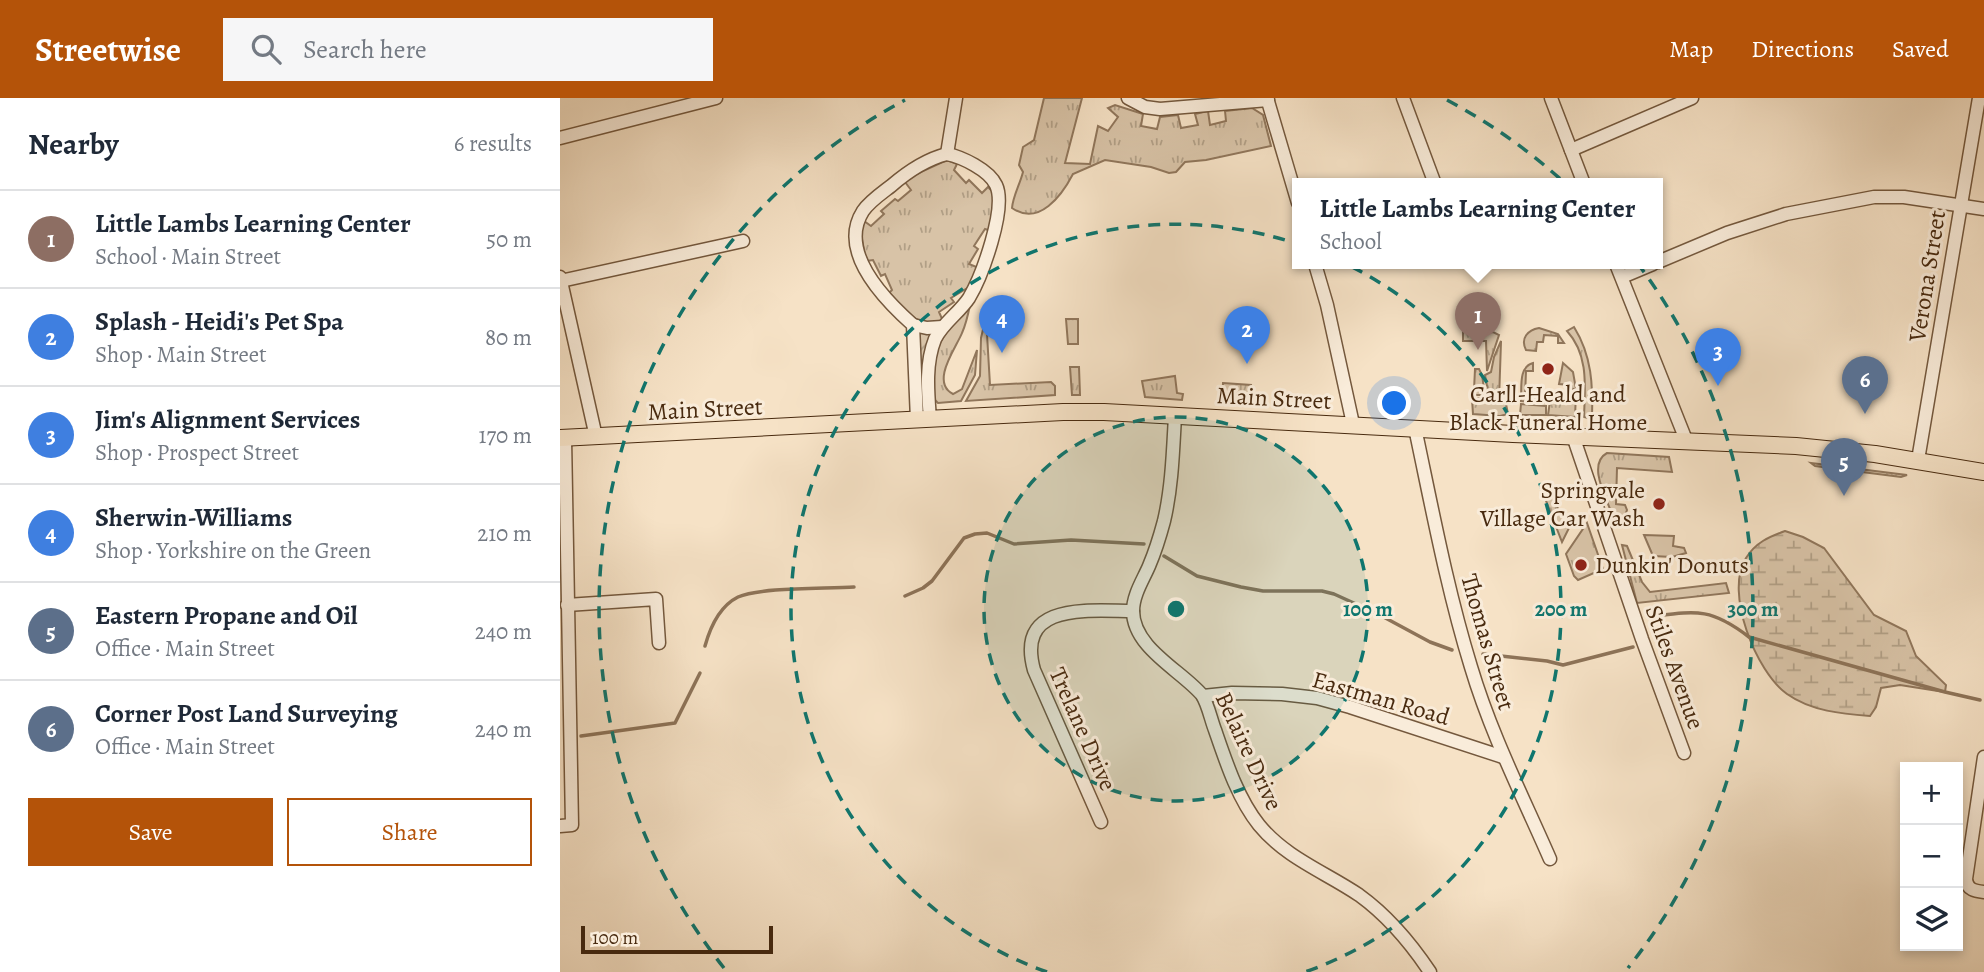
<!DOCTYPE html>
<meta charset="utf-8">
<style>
:root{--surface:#fff;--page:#f6f6f7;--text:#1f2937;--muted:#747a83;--line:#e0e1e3;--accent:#b45309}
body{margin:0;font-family:Alegreya,serif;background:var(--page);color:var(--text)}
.controls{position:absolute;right:21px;bottom:21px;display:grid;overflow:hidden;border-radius:0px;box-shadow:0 4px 10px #0003}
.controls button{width:63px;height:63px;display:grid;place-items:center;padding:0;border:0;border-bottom:2px solid var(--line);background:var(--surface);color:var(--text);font:35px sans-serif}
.scale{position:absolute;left:21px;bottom:18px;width:192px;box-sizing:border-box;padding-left:7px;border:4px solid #482a0f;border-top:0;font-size:19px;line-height:24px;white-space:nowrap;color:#482a0f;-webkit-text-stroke:5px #f9ecda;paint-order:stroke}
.you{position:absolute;left:835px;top:306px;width:24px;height:24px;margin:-18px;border:5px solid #fff;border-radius:50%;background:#1a73e8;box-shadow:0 0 0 10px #1a73e833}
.badge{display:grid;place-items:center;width:46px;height:46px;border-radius:50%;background:var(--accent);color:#fff;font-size:23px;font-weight:700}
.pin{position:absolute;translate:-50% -58px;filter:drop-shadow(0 2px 4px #0008)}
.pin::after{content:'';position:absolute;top:37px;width:24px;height:21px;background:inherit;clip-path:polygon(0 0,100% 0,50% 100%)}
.popup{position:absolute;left:732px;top:80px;width:371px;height:91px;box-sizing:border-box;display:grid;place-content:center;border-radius:0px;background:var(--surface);filter:drop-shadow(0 2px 5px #0005);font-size:23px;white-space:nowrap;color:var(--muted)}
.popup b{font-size:26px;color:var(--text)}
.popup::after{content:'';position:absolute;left:50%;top:100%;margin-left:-14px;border:14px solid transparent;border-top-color:var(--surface)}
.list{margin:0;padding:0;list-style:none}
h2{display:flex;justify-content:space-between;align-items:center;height:91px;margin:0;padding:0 28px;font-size:30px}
h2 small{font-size:23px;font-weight:400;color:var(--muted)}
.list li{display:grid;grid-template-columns:46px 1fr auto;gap:21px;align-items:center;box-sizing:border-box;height:98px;padding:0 28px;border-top:2px solid var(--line)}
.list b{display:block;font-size:26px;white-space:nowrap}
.list p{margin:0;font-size:23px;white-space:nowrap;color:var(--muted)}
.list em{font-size:23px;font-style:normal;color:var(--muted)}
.actions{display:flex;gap:14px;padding:21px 28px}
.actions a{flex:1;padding:16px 0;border:2px solid var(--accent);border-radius:0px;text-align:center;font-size:24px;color:var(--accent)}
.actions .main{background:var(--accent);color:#fff}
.icon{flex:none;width:38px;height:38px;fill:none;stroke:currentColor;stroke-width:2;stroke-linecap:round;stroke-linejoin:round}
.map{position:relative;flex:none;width:1424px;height:874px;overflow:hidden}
header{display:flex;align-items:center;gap:42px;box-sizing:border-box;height:98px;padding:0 35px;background:var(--accent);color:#fff}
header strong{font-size:33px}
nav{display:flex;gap:38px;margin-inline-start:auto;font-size:24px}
.search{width:490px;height:63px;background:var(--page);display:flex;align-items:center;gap:18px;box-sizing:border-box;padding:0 24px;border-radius:0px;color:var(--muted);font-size:26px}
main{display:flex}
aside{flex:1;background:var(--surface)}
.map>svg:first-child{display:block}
.grass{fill:url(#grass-tufts);stroke:#90765b;stroke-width:2}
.wetland{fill:url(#wetland-marsh);stroke:#90765b;stroke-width:2}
.garden{fill:url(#garden-furrows);stroke:#90765b;stroke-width:2}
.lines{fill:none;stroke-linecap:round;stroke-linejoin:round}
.stream{stroke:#8d7358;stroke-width:3.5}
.minor-casing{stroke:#74583d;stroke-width:15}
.major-casing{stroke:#482a0f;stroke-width:18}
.minor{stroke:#f9ecda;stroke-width:12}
.major{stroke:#f6e2c6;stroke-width:16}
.ring{fill:none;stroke:#0f766e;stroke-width:3.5;stroke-dasharray:12 9}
.poi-dot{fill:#8f2418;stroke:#f9ecda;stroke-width:2.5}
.labels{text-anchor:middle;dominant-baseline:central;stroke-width:6;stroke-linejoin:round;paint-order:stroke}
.street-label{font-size:24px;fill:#482a0f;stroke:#f9ecda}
.poi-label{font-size:24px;fill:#482a0f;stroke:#f9ecda}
.centre{fill:#0f766e;stroke:#f9ecda;stroke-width:3.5}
.ring-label{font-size:21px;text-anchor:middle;font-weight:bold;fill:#0f766e;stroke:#f9ecda;stroke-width:6;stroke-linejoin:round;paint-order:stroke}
</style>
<header>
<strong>Streetwise</strong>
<div class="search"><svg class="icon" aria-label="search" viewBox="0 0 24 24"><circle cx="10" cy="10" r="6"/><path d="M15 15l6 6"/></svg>Search here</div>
<nav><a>Map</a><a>Directions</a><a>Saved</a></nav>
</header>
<main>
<aside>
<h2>Nearby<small>6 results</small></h2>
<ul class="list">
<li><span class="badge" style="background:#8d6e63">1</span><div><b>Little Lambs Learning Center</b><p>School · Main Street</p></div><em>50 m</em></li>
<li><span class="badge" style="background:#3f7fe0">2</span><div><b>Splash - Heidi's Pet Spa</b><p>Shop · Main Street</p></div><em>80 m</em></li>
<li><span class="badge" style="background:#3f7fe0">3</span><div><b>Jim's Alignment Services</b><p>Shop · Prospect Street</p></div><em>170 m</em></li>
<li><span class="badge" style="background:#3f7fe0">4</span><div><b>Sherwin-Williams</b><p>Shop · Yorkshire on the Green</p></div><em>210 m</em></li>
<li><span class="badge" style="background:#5c6f8a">5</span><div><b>Eastern Propane and Oil</b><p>Office · Main Street</p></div><em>240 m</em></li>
<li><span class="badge" style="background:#5c6f8a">6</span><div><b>Corner Post Land Surveying</b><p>Office · Main Street</p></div><em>240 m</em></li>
</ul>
<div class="actions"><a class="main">Save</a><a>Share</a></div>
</aside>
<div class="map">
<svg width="1424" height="874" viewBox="0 0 1424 874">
<defs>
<pattern id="grass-tufts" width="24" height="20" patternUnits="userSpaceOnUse" patternTransform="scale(1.75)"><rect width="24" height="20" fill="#d8c3a7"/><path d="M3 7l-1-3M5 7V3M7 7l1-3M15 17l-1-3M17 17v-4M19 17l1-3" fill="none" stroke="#b19f86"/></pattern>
<pattern id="wetland-marsh" width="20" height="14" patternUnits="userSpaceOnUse" patternTransform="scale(1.75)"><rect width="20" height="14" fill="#d8c3a7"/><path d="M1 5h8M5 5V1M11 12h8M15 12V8" fill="none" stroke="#b19f86"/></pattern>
<pattern id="garden-furrows" width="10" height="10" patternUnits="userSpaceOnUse" patternTransform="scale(1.75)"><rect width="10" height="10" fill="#d8c3a7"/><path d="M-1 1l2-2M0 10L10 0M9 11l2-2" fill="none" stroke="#b19f86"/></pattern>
</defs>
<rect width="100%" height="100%" fill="#f6e2c6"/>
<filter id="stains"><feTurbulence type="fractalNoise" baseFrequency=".00286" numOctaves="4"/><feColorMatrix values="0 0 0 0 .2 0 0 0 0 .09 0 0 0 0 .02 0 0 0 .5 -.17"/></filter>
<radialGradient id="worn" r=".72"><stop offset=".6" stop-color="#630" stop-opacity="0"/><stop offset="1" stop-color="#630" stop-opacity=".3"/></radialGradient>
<g class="grass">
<path d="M484 0H522L505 65 530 66 538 28 548 33 558 19 548 10 555 7 583 16 581 28 597 31 600 19 618 17 621 30 638 27 635 16 648 13 650 27 666 23 665 13 692 10 703 17 711 48 646 62 625 64 616 74 609 75 591 69 545 62 513 76C502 97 479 129 452 110 453 98 460 86 463 74L459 67 463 49 474 42Z"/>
<path d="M387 62 397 66 394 72 406 85 409 82 422 95 428 89 434 95 431 133 425 131 414 148 418 151 409 166 419 170 409 189 391 200 394 204 379 214 383 223C359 233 344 211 329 195L332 192 325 176 321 178 313 162 306 163 300 130 304 123 311 128 324 116 321 113 335 101 338 103 351 92 345 84 352 78Z"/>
<path d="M911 197 917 236 933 234 939 237 927 273 926 243H903V205Z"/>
<path d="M410 207C408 217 406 226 402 235 396 250 370 284 393 296L402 291 417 252 415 277 401 303 378 305 374 301C372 251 376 243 410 207Z"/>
<path d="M426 219 430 287 491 284 495 288V297L406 303 420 278 421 240Z"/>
<path d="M506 221H518V246H508Z"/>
<path d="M1014 229C1032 258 1033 287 1032 321L1024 319C1025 289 1029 257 1007 233Z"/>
<path d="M979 230 998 236 1004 245H998V238L984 237 983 244H977L976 253 966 252C960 240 968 232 979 230Z"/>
<path d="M941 243V244L939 302 929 299 925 277 931 274 934 259Z"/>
<path d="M973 265V273H966L965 299 977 300V302L985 303V305L961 303C962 290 958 269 973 265Z"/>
<path d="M1003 265 1013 274 1016 291H1011V287L999 286Z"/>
<path d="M510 269H519L520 297H512Z"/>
<path d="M915 271H919L922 277 925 297H911V292H914Z"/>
<path d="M615 278 617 295 623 296 622 302 585 299 582 283Z"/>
<path d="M663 285 691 287 689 306 662 304Z"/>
<path d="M1010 295H1016L1015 319 988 317 990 303 998 304 999 298H1010Z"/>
<path d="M924 300 946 306 948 316 940 318 913 316 912 301Z"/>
<path d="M961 306 986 308V317H960Z"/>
<path d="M1047 355 1109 359 1112 374 1057 370 1056 406 1065 407 1067 412 1065 417 1057 419 1052 416C1046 399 1027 366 1047 355Z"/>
<path d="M1251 365 1347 377 1341 379 1255 368Z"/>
<path d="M985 389 992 391 998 411 1012 424 1002 444 983 395Z"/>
<path d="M1027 425 1043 471 1018 482 1014 478 1006 456Z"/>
<path d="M1084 437 1114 438 1113 448 1124 450 1126 455 1112 459 1093 458Z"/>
<path d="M1062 447 1067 448 1082 484 1090 494 1166 485 1169 495 1077 505Z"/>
</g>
<path class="wetland" d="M1225 433 1243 439 1264 450 1314 517 1346 533 1356 558 1386 587 1385 594 1340 587 1321 590 1316 609 1310 618C1282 616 1251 613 1227 596 1196 574 1164 494 1186 460 1196 444 1209 439 1225 433Z"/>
<path class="garden" d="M376 232 365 306H360L359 234Z"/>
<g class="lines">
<g class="stream">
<path d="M604 458 637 478 681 489 703 493H762L774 496 818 516 870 544 892 552"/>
<path d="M345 498 363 490 372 483 404 440 415 436 427 435 454 446 511 442 584 446"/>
<path d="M1089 519C1136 513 1150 509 1189 539L1385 594 1420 602"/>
<path d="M145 548C150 530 160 508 178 499 200 489 266 491 294 489"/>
<path d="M923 556 987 563 1003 567 1073 549"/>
<path d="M21 638 115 625 140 575"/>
</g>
<defs>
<g id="minor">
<path d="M568 0 585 9 600 11 708 2"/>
<path d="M707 0 738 105"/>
<path d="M843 0 875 86"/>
<path d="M991 0 1024 86"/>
<path d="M0 40 156 0"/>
<path d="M1011 52 1132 0"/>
<path d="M387 56 396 0"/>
<path d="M1098 164 1167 135 1226 116 1314 99H1344L1424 111"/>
<path d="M755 166 767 207 793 326"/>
<path d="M1056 166 1126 342"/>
<path d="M0 179 36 339"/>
<path d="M1062 179 1093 166"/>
<path d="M1 183 183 143"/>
<path d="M353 227 367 230 382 229"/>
<path d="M615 318C613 353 612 389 604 423 600 438 595 454 589 468 583 482 573 497 573 513 573 550 622 573 642 597 648 606 651 622 655 632 666 664 678 701 699 727 726 760 765 774 799 797 828 818 850 844 870 874"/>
<path d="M357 322 353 227C326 203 277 154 303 113 310 103 322 95 331 88 346 75 367 61 387 56 402 59 429 72 436 87 447 110 422 178 409 200 399 215 383 225 375 241 365 266 368 295 370 321"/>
<path d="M855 330C872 410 887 491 911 569 931 636 962 697 990 761"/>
<path d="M1013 338 1082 541 1124 655"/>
<path d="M1358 362 1419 0"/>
<path d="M7 507 96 501 99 545"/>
<path d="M643 598 672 595 722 596 757 600 790 609 943 659"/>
<path d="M1424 659 1406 781C1407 792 1415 793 1424 794"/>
<path d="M541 724 474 572C455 503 530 513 573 513"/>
<path d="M0 728 12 727 5 340"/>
</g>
<path id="major" d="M0 340 503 314H544L953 336 1236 348 1315 356 1424 374"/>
</defs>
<use href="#minor" class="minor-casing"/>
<use href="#major" class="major-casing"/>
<use href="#minor" class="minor"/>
<use href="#major" class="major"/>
</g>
<circle cx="616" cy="511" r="192" fill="#0f766e" fill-opacity=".12"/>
<g class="ring">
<circle cx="616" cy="511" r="192"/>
<path d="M487 874A385 385 0 1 1 745 874"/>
<path d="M164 870A577 577 0 0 1 345 2M887 2A577 577 0 0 1 1068 870"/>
</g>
<g class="poi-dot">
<circle cx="988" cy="271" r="7"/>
<circle cx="1099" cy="406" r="7"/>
<circle cx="1021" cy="467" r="7"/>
</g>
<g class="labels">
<g class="street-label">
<text transform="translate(1367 178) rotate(-81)">Verona Street</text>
<text transform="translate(714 300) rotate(3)">Main Street</text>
<text transform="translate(145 311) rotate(-3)">Main Street</text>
<text transform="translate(928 544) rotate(74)">Thomas Street</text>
<text transform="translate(1115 569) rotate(70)">Stiles Avenue</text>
<text transform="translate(821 600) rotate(16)">Eastman Road</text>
<text transform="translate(523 631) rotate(66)">Trelane Drive</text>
<text transform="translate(689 653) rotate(65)">Belaire Drive</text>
</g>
<g class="poi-label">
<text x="988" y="296">Carll-Heald and<tspan x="988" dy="28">Black Funeral Home</tspan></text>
<text x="1085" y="392" text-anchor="end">Springvale<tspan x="1085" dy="28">Village Car Wash</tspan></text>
<text x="1035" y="467" text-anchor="start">Dunkin' Donuts</text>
</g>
</g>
<circle cx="616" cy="511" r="10" class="centre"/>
<g class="ring-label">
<text x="808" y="518">100 m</text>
<text x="1001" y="518">200 m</text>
<text x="1193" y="518">300 m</text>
</g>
<rect width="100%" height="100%" filter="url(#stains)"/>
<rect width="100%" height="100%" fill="url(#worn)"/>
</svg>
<div class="controls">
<button>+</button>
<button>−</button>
<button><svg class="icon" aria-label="layers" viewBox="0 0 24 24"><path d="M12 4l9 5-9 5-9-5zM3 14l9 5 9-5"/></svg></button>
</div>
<div class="scale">100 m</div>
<div class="you"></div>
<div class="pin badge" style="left:918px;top:252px;background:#8d6e63">1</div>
<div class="popup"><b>Little Lambs Learning Center</b>School</div>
<div class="pin badge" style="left:687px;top:266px;background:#3f7fe0">2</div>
<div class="pin badge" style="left:1158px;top:288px;background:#3f7fe0">3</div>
<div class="pin badge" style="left:442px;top:255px;background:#3f7fe0">4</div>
<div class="pin badge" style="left:1284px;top:398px;background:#5c6f8a">5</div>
<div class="pin badge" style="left:1305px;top:316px;background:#5c6f8a">6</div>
</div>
</main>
